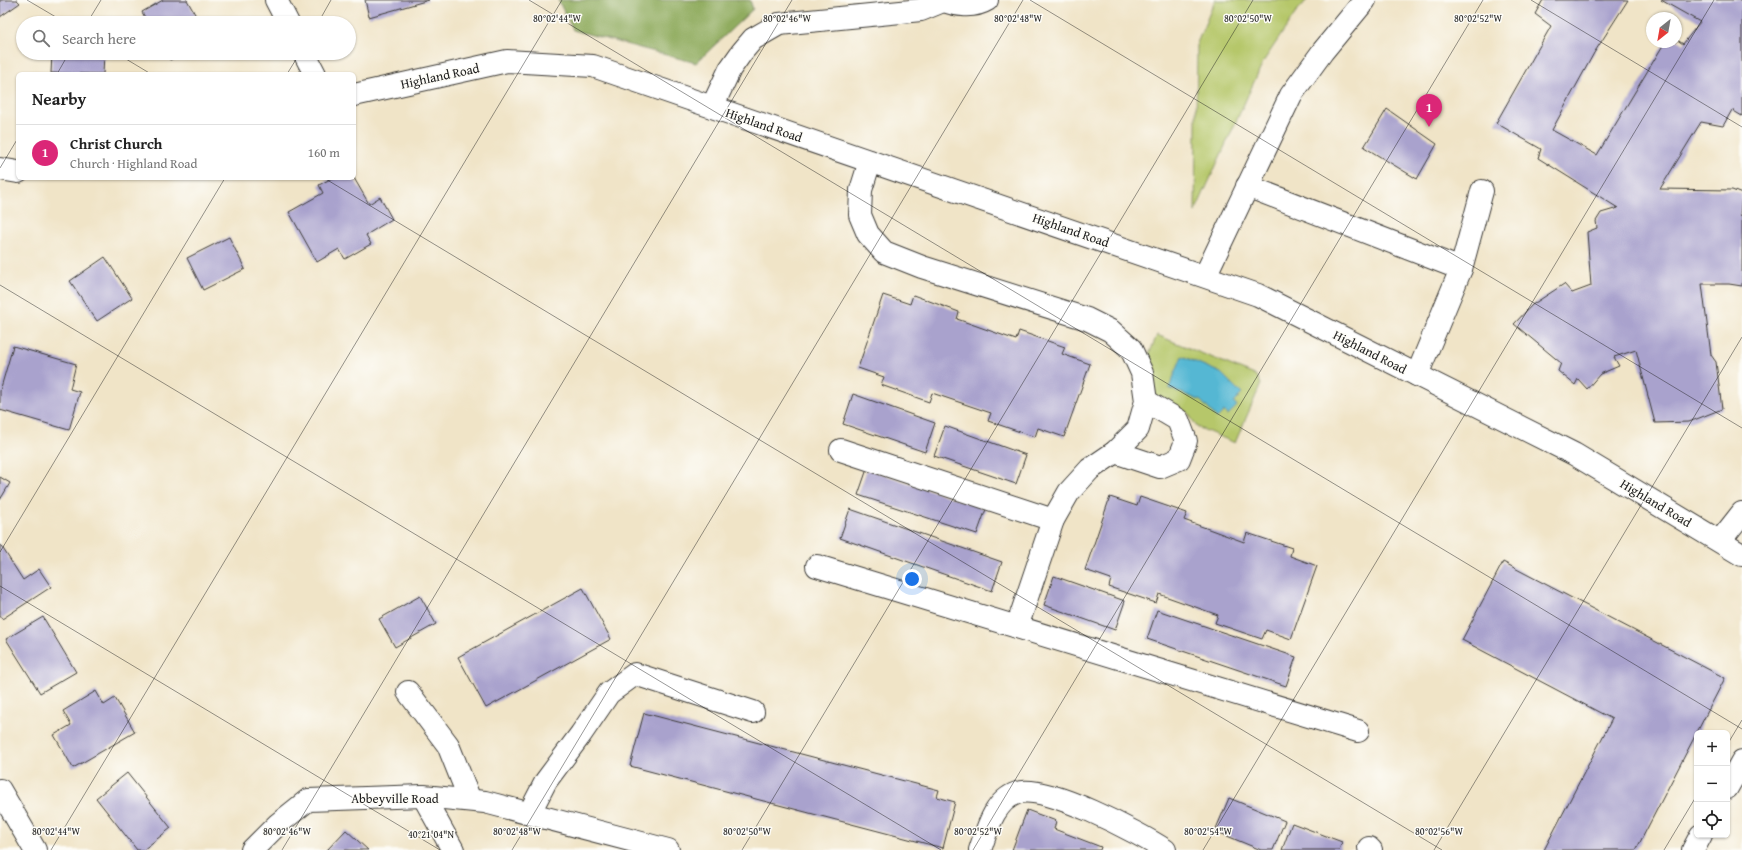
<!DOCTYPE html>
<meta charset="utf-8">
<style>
:root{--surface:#fff;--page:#f2f2f2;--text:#222;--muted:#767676;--line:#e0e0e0;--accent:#db2777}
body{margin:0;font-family:"Gentium Book Plus",serif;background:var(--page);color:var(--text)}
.controls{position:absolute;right:12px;bottom:12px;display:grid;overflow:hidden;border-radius:6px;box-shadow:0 1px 3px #0004}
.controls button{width:36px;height:36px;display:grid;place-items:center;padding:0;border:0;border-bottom:1px solid var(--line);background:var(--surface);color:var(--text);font:20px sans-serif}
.compass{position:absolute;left:1646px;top:12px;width:36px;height:36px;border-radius:50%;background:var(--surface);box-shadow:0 1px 3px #0004;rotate:211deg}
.you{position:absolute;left:912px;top:579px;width:14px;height:14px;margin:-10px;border:3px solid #fff;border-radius:50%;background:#1a73e8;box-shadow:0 0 0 6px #1a73e833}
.badge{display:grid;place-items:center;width:26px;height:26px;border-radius:50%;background:var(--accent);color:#fff;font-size:13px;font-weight:700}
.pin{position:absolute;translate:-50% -33px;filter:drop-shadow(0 1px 2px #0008)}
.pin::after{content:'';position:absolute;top:21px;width:14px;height:12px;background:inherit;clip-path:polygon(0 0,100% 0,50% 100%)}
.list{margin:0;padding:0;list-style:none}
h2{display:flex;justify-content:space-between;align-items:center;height:52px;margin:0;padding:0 16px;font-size:17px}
h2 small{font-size:13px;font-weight:400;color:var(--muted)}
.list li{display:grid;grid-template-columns:26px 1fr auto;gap:12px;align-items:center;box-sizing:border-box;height:56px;padding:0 16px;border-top:1px solid var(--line)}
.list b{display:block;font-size:15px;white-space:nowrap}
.list p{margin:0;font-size:13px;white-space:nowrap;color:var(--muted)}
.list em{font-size:13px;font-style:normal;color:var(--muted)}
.icon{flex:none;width:22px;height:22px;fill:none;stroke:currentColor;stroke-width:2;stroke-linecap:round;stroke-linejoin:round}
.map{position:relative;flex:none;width:1742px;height:850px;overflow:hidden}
.search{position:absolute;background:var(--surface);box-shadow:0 1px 3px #0004;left:16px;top:16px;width:340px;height:44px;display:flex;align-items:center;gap:10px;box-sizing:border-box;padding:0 14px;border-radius:22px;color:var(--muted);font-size:15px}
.panel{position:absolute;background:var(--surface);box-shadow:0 1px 3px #0004;left:16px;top:72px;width:340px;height:108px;border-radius:6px}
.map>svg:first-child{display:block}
.green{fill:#b6c76a;stroke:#697243}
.forest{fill:#90ac5e;stroke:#56643d}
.water{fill:#54b7d3;stroke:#386a78}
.building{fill:#a9a2cd}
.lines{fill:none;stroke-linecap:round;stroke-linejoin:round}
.minor-casing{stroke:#3c3a36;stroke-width:24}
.minor{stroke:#fff;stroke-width:22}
.ticks{fill:none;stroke:#1c1c1c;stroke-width:1;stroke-opacity:0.45}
.labels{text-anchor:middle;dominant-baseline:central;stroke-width:3;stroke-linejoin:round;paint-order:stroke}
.street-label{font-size:13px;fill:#1c1c1c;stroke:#fdfcf7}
.ticks-label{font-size:10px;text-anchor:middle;fill:#1c1c1c;stroke:#fdfcf7;stroke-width:3;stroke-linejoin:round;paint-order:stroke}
</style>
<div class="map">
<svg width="1742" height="850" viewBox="0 0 1742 850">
<rect width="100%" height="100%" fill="#fdfcf7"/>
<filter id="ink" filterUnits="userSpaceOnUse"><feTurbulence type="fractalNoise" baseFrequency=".025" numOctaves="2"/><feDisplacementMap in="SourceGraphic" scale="8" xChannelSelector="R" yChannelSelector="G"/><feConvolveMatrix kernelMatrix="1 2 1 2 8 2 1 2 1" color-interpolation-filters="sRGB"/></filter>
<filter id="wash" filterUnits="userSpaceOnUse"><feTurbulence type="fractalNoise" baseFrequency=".012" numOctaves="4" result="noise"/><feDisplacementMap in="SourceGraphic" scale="16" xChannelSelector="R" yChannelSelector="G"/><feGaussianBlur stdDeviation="0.9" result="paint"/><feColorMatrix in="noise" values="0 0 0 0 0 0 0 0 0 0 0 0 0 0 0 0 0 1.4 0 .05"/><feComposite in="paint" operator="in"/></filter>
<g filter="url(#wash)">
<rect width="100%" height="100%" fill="#f0e4c7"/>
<g class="green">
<path d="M1215 0H1307L1297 11 1263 62 1195 212 1197 43Z"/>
<path d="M1157 335 1257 376 1261 384 1235 443 1197 427 1188 413 1155 396 1148 357Z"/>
</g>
<path class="forest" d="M558 0H750L753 9 696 63 573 30Z"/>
<path class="water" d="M1182 356 1221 373 1242 394 1234 402 1237 406 1228 415 1224 411 1217 418 1201 401 1169 388Z"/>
<g id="blocks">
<g class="building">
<path d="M0 0H17L20 3 0 17Z"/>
<path d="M163 0H187L200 23H148L142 12Z"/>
<path d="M365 0H429L369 17Z"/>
<path d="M1543 0H1628L1594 53 1552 130 1597 155 1665 42H1676V39L1683 44 1700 22 1661 0H1742V116L1732 110 1723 126 1701 122 1660 189 1732 190 1742 194 1740 216H1742V286L1729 284H1702L1711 355 1716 362 1722 409 1689 422 1655 423 1636 350 1614 357 1619 366 1600 374 1587 389 1578 379 1575 385 1558 371 1561 363 1514 324 1532 305 1564 284 1572 293 1591 286 1587 232 1597 228 1596 221 1601 213 1618 208 1538 158 1541 149 1496 123 1551 26 1535 14Z"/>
<path d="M52 53H104L103 74 51 73Z"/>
<path d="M165 53H183L170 60Z"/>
<path d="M1387 109 1437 144 1417 179 1364 147Z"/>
<path d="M332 178H354L369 204 380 197 392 219 366 235 371 244 345 259 339 249 317 262 289 212 323 193 319 185Z"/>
<path d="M229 237 245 269 203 290 187 258Z"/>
<path d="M105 257 132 298 97 321 70 281Z"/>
<path d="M883 295 910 304 913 295 959 312 957 319 1016 340 1019 331 1065 347 1062 354 1090 364 1064 437 1038 428 1035 437 988 421 991 413 932 393 929 402 881 385 884 377 858 368Z"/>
<path d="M13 346 76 364 70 389 80 392 69 430 0 410V391Z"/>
<path d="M853 394 935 423 925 452 843 424Z"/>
<path d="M945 426 1026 455 1016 484 934 456Z"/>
<path d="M867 469 986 509 977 534 858 495Z"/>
<path d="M0 477 10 483 0 500Z"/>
<path d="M1110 497 1137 506 1140 497 1187 513 1184 520 1244 542 1247 533 1292 548 1290 556 1317 566 1291 639 1266 630 1262 639 1215 623 1218 615 1159 594 1156 603 1109 587 1111 579 1085 570Z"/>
<path d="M850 509 1002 562 992 591 840 538Z"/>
<path d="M0 544 23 580 39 569 51 587 2 619 0 616Z"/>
<path d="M1503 562 1725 678 1636 850H1544L1612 719 1462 640Z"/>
<path d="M1054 576 1125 601 1115 630 1044 605Z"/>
<path d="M583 588 611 639 486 708 458 657Z"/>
<path d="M420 596 436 624 395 647 379 619Z"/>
<path d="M1157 610 1296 657 1286 686 1147 639Z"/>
<path d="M43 617 76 672 40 693 6 639Z"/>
<path d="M96 691 104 705 115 698 135 732 73 768 54 735 71 725 63 711Z"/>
<path d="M644 713 939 790 937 797 955 802 943 848 630 766Z"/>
<path d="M127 773 171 828 143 850H137L96 798Z"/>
<path d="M1229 798 1285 821 1273 850H1261L1215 831Z"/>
<path d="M1027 810 1056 821 1054 829 1101 847 1100 850H1012Z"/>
<path d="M1292 823 1342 842 1339 850H1282Z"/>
<path d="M346 830 368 850H327Z"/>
</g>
</g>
</g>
<g filter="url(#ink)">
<use href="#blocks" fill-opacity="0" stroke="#3c3a36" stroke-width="1"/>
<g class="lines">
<defs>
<g id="minor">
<path d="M276 0 288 23"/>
<path d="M942 0C956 6 974 8 987 0"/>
<path d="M304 53 315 74"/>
<path d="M354 95 507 61 593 66 1258 295 1574 454 1742 555"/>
<path d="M712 107 730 69 742 52 753 39 779 24 921 10 943 1"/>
<path d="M870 161 861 190 860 215 868 234 884 252 922 267 1087 319 1111 331 1131 349 1142 373 1146 401 1138 429 1115 452 1090 469 1069 492 1053 520 1017 627"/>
<path d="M0 169 18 172"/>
<path d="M1247 186 1461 269 1482 191"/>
<path d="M1205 276 1291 95 1323 51 1365 0"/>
<path d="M1417 375 1461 269"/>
<path d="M841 450 1053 520"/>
<path d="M1115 452 1160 467 1179 459 1186 441 1178 420 1146 401"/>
<path d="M1720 541 1742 513"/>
<path d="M817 566 1358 731"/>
<path d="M408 692 448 745 470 800"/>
<path d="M1727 788 1742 761"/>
<path d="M0 790 35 850"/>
<path d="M423 796 453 850"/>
<path d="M529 814 546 781 581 734 609 693 635 674 753 712"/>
<path d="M1369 848 1371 850"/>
<path d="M252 850 278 824 308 800 423 796 485 802 668 850"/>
<path d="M980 850C987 830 994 801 1017 793 1045 783 1139 833 1165 850"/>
<path d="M1693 850 1701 835"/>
</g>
</defs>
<use href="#minor" class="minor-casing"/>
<use href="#minor" class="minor"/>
</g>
</g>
<path class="ticks" d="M27 0 66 23M529 0 1742 729M1030 0 1742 428M1531 0 1742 127M87 23 101 0M318 23 331 0M116 53 151 74M57 74 69 53M287 74 300 53M0 168 18 138M324 178 1442 850M0 285 941 850M0 552 225 178M0 586 440 850M1727 745 1742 720M51 850 562 0M282 850 792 0M512 850 1023 0M742 850 1253 0M973 850 1483 0M1203 850 1714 0M1434 850 1742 337M1664 850 1697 795"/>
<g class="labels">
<g class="street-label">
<text transform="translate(440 76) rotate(-12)">Highland Road</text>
<text transform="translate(764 125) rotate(19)">Highland Road</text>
<text transform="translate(1071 230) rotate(19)">Highland Road</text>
<text transform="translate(1370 352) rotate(27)">Highland Road</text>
<text transform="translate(1656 503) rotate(31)">Highland Road</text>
<text x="395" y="798">Abbeyville Road</text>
</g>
</g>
<g class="ticks-label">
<text x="787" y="22">80°02'46"W</text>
<text x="557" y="22">80°02'44"W</text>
<text x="1018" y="22">80°02'48"W</text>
<text x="1248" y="22">80°02'50"W</text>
<text x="1478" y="22">80°02'52"W</text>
<text x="56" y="835">80°02'44"W</text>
<text x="287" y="835">80°02'46"W</text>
<text x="517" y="835">80°02'48"W</text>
<text x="747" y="835">80°02'50"W</text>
<text x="978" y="835">80°02'52"W</text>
<text x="1208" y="835">80°02'54"W</text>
<text x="1439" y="835">80°02'56"W</text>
<text x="431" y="838">40°21'04"N</text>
</g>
</svg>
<div class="controls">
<button>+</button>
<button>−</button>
<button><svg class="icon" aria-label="locate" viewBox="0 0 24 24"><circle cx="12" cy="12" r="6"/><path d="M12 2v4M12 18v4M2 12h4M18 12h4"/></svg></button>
</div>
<svg class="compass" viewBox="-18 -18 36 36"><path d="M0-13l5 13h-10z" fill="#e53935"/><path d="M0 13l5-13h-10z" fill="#767676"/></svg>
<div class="you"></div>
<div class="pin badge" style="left:1429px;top:127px">1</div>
<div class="search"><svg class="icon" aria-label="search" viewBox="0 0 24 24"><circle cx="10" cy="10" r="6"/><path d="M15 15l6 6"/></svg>Search here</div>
<section class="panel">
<h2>Nearby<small></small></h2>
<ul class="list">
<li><span class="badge">1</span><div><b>Christ Church</b><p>Church · Highland Road</p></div><em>160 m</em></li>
</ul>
</section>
</div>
